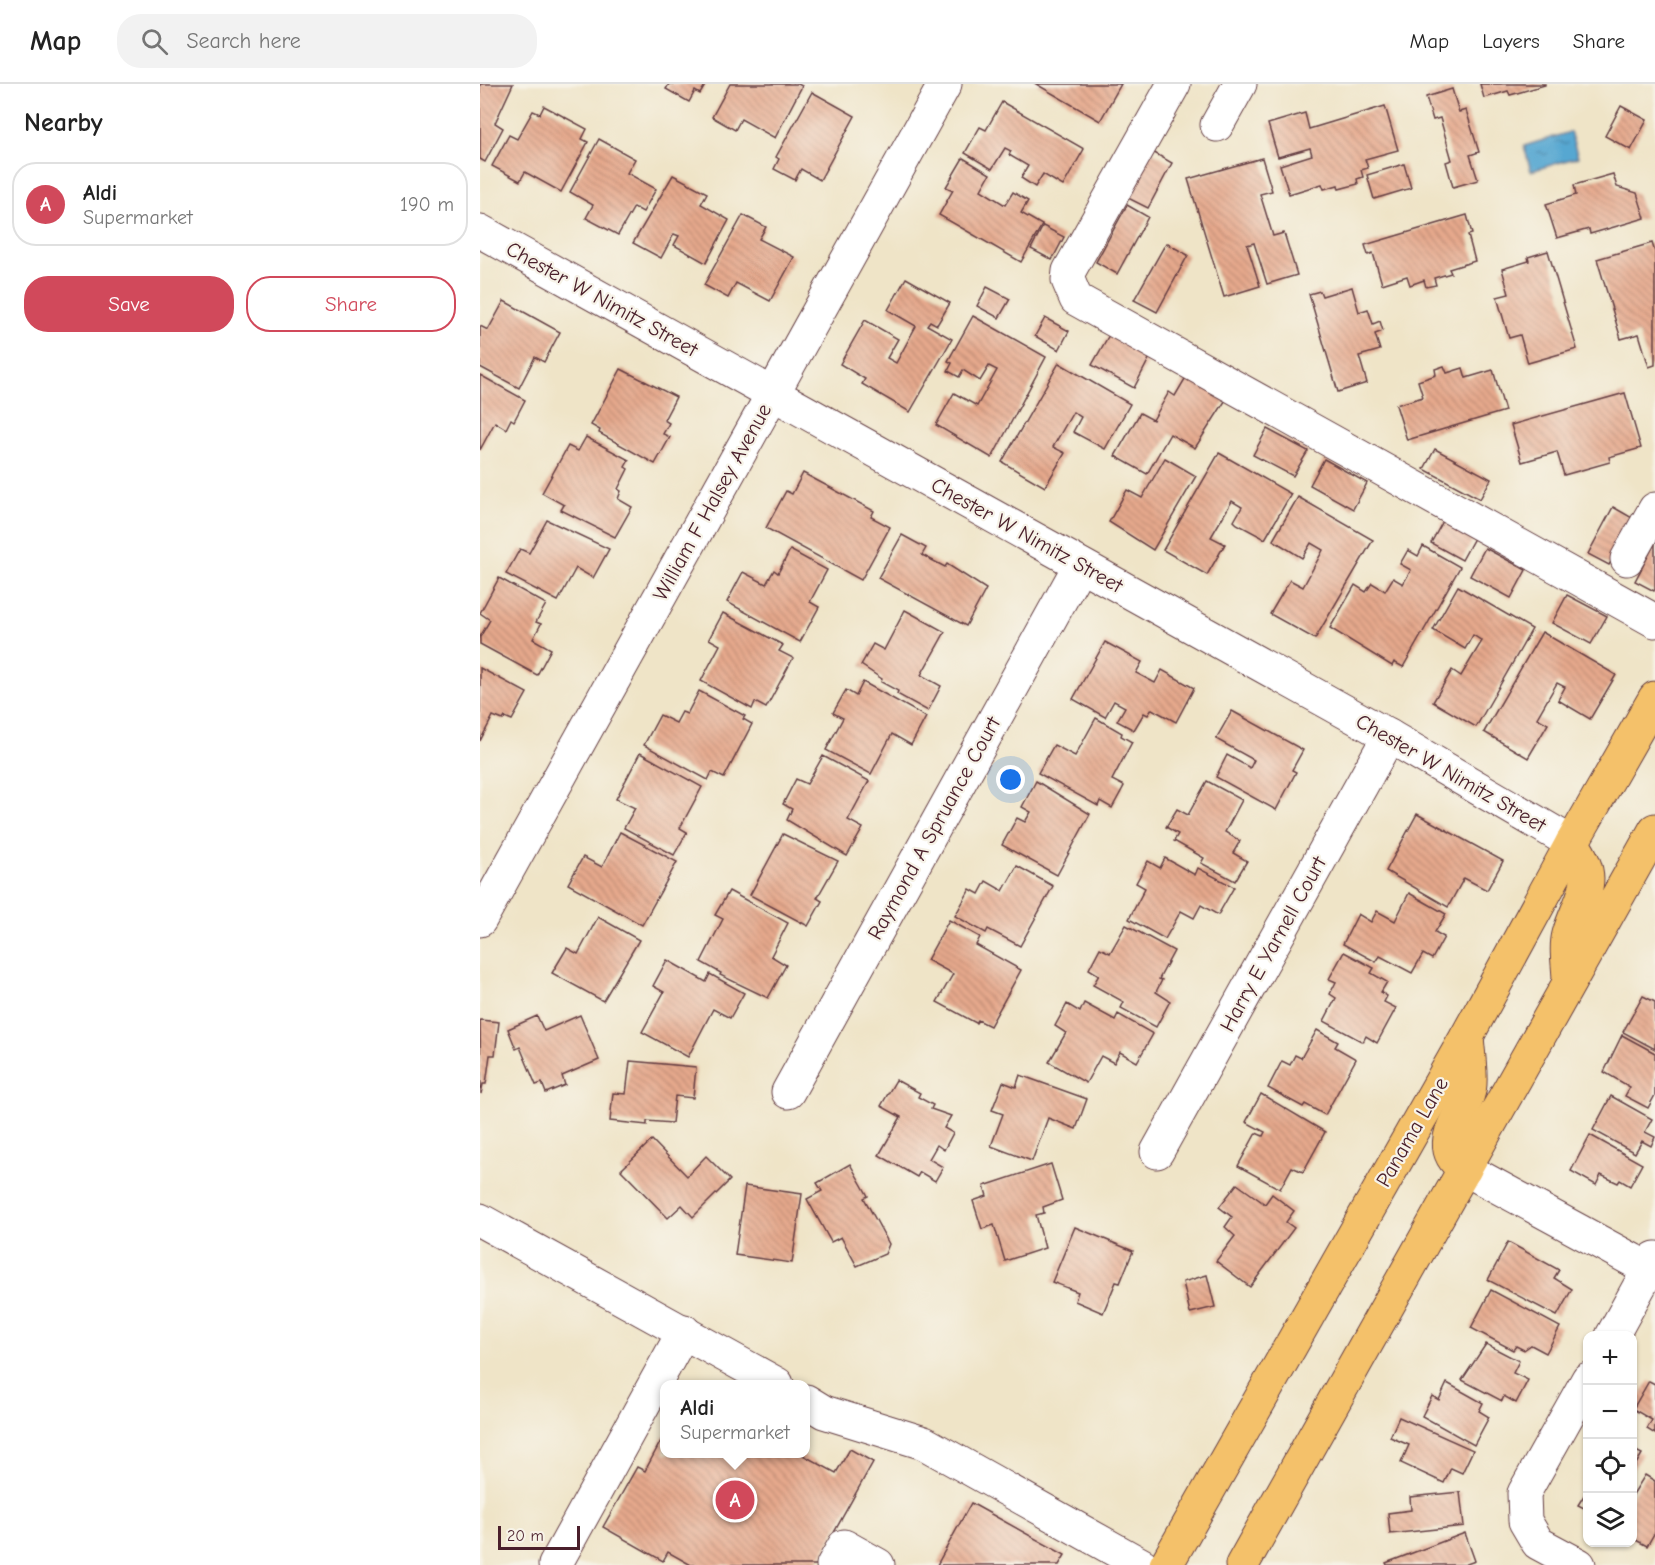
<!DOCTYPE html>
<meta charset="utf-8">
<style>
:root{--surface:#fff;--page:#f2f2f2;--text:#222;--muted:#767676;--line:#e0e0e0;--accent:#d1495b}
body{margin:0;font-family:"Comic Neue",sans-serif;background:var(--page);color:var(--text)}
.controls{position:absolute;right:18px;bottom:18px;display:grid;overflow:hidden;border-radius:12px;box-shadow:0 2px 4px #0004}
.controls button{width:54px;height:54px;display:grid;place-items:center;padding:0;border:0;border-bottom:2px solid var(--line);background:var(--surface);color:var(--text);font:30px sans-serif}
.scale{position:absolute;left:18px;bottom:15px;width:82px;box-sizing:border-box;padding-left:6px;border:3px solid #4a1f2b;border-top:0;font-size:16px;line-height:21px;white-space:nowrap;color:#4a1f2b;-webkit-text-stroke:4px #f7f3e8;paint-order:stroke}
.you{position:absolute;left:531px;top:696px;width:21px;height:21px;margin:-15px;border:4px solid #fff;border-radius:50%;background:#1a73e8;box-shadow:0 0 0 9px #1a73e833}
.badge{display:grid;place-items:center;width:39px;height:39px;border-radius:50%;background:var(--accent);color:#fff;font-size:20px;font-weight:700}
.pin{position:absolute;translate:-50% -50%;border:3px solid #fff;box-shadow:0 2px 6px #0006}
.popup{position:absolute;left:180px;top:1296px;width:150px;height:78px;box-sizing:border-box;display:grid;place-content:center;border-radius:12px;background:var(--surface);filter:drop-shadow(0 2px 4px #0005);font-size:20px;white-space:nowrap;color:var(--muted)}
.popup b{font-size:22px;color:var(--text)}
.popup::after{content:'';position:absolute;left:50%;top:100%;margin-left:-12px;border:12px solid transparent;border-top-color:var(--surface)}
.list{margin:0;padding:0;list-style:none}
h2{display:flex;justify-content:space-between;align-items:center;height:78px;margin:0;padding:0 24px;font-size:26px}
h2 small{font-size:20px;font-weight:400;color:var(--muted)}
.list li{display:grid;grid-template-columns:39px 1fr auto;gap:18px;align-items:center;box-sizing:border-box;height:84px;margin:0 12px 12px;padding:0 12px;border:2px solid var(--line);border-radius:24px}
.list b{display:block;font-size:22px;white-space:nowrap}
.list p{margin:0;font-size:20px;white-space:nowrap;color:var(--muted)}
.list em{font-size:20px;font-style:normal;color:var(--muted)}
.actions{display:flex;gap:12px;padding:18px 24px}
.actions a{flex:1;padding:14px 0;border:2px solid var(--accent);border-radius:24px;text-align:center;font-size:21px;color:var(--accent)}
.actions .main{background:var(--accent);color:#fff}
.icon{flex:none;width:33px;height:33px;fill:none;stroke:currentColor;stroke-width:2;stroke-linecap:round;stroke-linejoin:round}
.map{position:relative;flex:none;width:1175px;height:1481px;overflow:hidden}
header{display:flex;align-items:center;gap:36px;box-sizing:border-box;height:84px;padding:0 30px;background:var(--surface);border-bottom:2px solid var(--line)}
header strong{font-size:28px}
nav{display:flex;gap:33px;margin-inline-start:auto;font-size:21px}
.search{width:420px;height:54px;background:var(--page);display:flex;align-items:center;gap:15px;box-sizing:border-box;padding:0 21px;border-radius:24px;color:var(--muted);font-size:22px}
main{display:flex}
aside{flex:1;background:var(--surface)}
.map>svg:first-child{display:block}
.water{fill:url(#water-ripples);stroke:#50637e;stroke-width:1.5}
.building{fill:url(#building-back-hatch)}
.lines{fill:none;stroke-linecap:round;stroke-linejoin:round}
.minor-casing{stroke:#633d42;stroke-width:35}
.major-casing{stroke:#633d42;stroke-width:35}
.minor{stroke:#fff;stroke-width:33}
.major{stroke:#f4c16a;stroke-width:33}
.labels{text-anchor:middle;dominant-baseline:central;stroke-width:4.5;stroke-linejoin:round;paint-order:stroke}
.street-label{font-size:21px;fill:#4a1f2b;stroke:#f7f3e8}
</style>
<header>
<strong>Map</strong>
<div class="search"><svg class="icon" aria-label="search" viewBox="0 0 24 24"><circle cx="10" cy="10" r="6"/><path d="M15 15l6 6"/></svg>Search here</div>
<nav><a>Map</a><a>Layers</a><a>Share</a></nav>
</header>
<main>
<aside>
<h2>Nearby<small></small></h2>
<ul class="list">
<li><span class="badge">A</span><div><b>Aldi</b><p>Supermarket</p></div><em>190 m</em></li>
</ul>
<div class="actions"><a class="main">Save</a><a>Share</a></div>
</aside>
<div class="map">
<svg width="1175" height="1481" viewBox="0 0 1175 1481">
<defs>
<pattern id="water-ripples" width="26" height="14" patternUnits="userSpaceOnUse" patternTransform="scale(1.5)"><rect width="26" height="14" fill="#57a7d1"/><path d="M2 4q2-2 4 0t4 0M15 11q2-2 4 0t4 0" fill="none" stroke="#4a87aa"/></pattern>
<pattern id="building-back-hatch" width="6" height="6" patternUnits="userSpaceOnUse" patternTransform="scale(1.5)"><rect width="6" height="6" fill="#e6a98c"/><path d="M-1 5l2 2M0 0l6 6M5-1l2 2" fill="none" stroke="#bc8973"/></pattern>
</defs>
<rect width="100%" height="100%" fill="#f7f3e8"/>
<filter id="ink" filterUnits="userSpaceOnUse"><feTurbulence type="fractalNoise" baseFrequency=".0167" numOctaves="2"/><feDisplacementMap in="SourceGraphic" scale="12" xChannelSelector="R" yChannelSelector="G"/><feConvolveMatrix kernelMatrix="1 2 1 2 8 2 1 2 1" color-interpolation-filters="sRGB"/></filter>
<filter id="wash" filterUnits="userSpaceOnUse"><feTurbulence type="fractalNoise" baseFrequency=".008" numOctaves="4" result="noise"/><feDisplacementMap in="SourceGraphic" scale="24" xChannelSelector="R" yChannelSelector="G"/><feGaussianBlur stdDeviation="1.35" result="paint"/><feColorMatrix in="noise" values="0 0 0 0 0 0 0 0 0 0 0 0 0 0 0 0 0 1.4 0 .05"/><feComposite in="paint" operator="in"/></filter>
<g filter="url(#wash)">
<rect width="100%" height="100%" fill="#efe4c7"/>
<path class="water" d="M1090 48 1098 73 1051 87 1044 62Z"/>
<g id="blocks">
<g class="building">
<path d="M0 0H33L15 39 23 44 5 78 0 75Z"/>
<path d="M189 0H226L220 10 215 7 209 18 186 5Z"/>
<path d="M250 0H318L322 2 295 54 261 35 255 46 232 33Z"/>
<path d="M556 0H641L620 37Z"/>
<path d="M1000 0H1065V1L1030 11 1028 7 1004 14Z"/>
<path d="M972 5 979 28 986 26 999 68 990 71 998 96 973 103 966 78 972 76 960 34 953 36 946 13Z"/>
<path d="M332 8 375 32 340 96 321 85 315 96 294 85 299 75 296 73Z"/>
<path d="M522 18 604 65 583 102 563 90 555 103 541 94 548 82 529 71 531 67 525 64 512 85 485 69 500 43 506 46Z"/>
<path d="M64 22 107 45 102 55 108 58 81 108 45 88 40 97 12 82 29 51 37 55 53 27 60 30Z"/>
<path d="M905 22 918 66 885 75 888 84 881 86 883 93 877 95 878 100 859 105 858 101 844 105 842 100 809 110 800 81 832 71 830 64 798 73 788 40 825 29 829 45Z"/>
<path d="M1141 22 1167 36 1151 66 1125 52Z"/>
<path d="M119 55 155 75 147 89 176 105 163 128 154 123 138 151 106 134 113 121 90 108Z"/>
<path d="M671 67 692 79 668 124 646 113Z"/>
<path d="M483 74 510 90 501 106 525 121 533 108 548 117 541 129 562 141 541 178 459 131 473 106 466 103Z"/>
<path d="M782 74 792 107 780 110 793 152 804 149 817 191 787 200 774 159 767 161 780 202 744 213 708 95Z"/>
<path d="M924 80 931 104 894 115 887 91Z"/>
<path d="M1133 90 1137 103 1157 109 1165 134 1110 150 1109 145 1077 154 1066 120 1096 111 1094 101Z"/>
<path d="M193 91 227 109 221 120 249 136 226 179 194 161 199 152 194 150 181 174 153 159Z"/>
<path d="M647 121 668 133 637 190 616 178Z"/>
<path d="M263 131 286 143 279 155 314 173 290 217 256 199 248 214 224 201Z"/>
<path d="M987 131 992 150 988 151 995 177 969 185 971 189 954 194 956 201 946 203 944 196 930 201 927 192 902 200 893 169 888 171 885 161Z"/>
<path d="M563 142 584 153 572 176 551 165Z"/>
<path d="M686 159 708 171 677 228 654 216Z"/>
<path d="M1172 159 1175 168V281L1169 283 1159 250 1141 255 1117 175Z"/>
<path d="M1068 167 1097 265 1048 279 1040 251 1029 254 1017 213 1029 210 1022 185 1049 177 1048 173Z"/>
<path d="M426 194 470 219 457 241 450 237 447 241 472 255 430 328 382 300 385 295 360 280 385 236 418 255 407 274 416 279 436 242 408 226Z"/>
<path d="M507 203 530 215 519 234 497 222Z"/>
<path d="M872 203 879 228 888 225 893 240 900 237 903 247 895 250 900 266 879 272 887 299 858 308 829 210 840 207 842 212Z"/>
<path d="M24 217 80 248 64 278 55 273 39 304 0 283V242L8 246Z"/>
<path d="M493 232 566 273 512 374 456 341 474 309 497 322 517 286 509 282 500 297 483 286 479 293 468 287 472 279 468 277Z"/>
<path d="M565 234 589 247 579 266 555 252Z"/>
<path d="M629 251 670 273 654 304 612 281Z"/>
<path d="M579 279 650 320 625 365 593 348 601 333 593 328 573 363 585 369 565 403 522 378Z"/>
<path d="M964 282 967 289 983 284 986 294 1013 286 1025 327 927 356 916 321 943 313 938 297 956 291 955 285Z"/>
<path d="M141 285 196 313 184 336 189 339 183 350 190 353 175 380 119 349 120 346 111 341Z"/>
<path d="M709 288 749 311 715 364 690 350 667 390 635 372 660 329 673 336 689 308 695 312Z"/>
<path d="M0 291 45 316 34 337 31 335 26 345 15 338 0 366Z"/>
<path d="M1145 309 1161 364 1129 373 1130 378 1084 391 1077 368 1042 378 1031 341Z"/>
<path d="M787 345 828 367 813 392 773 371Z"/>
<path d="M106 353 149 376 145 383 148 385 138 405 141 407 138 415 152 423 135 453 81 426 84 421 62 409 88 362 98 367Z"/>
<path d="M955 365 1011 395 1000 415 944 385Z"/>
<path d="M739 369 811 410 785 455 757 440 754 437 762 423 752 417 731 453 745 460 727 491 683 466Z"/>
<path d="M685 374 716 392 673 466 629 438 647 406 662 414Z"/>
<path d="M844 375 887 399 873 425 830 401Z"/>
<path d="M323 389 394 427 391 433 410 443 381 496 286 444 306 407 312 410Z"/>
<path d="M818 413 893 456 835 555 790 530 810 496 823 503 843 466 831 459 822 474 793 456Z"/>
<path d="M1133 423 1154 435 1129 481 1108 470Z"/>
<path d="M67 436 129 465 113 494 96 484 78 517 26 490 40 465 49 469Z"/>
<path d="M963 437 994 454 982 476 951 459Z"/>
<path d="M422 451 446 464 442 471 465 483 467 480 506 505 486 542 398 494Z"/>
<path d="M1175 459V505L1174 507 1155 497Z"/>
<path d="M943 462 980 483 923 583 914 578 912 582 850 544 875 501 886 508 892 499 905 507 913 494 923 500 931 486 920 480 928 466 938 472Z"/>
<path d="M1005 464 1046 486 1031 514 990 492Z"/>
<path d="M310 466 347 486 330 518 339 523 320 558 247 518 263 488 286 500 294 486 298 489Z"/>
<path d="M19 494 66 520 56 538 61 540 53 555 71 565 57 591 0 560V553L10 536 0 529Z"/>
<path d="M978 502 1052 545 996 643 953 618 972 586 981 592 1002 557 993 551 985 565 953 546Z"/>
<path d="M1087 511 1127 532 1111 560 1072 539Z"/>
<path d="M425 526 465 548 441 591 461 602 448 627 417 610 418 607 401 598 402 595 381 581 393 560 404 566Z"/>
<path d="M243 529 303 561 299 567 313 574 286 624 275 618 272 625 221 597 240 561 229 555Z"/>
<path d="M1062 548 1136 591 1110 635 1078 616 1085 603 1077 599 1057 634 1068 640 1048 674 1004 648Z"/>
<path d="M625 558 662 578 656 589 675 599 682 586 714 604 696 638 672 625 668 631 664 629 654 646 637 637 645 623 634 617 625 633 593 615Z"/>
<path d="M0 584 47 609 32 636 25 633 23 636 13 632 0 657Z"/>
<path d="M383 598 446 633 431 661 412 650 391 690 346 666 363 634 353 629 366 606 376 612Z"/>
<path d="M219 607 265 632 263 635 272 640 244 694 232 688 228 696 164 661 180 631 196 639 202 628 207 630Z"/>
<path d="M752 627 823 666 812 686 816 688 796 726 736 693 747 671 770 684 774 676 736 655Z"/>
<path d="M616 634 642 649 641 652 652 658 632 696 644 702 632 724 620 717 618 722 558 689 574 661 595 672Z"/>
<path d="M160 669 222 703 200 744 207 748 194 771 144 744 155 724 136 715Z"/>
<path d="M343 672 389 697 368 736 383 744 367 772 307 736 312 725 303 720 316 695 327 700Z"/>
<path d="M556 697 610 730 577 791 522 761 537 734 545 738 551 728 542 723Z"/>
<path d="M727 697 762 716 745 748 760 757 753 769 767 777 755 797 721 779 724 774 694 757 698 750 686 743 697 725 708 731Z"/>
<path d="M937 730 1023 777 1007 806 984 794 968 823 906 787Z"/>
<path d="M140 748 197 778 162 841 88 800 103 773 122 783Z"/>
<path d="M303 750 358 777 337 814 342 817 328 842 270 811Z"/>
<path d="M685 774 715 791 718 784 754 803 738 831 721 821 714 834 701 827 685 855 649 835 665 804 656 799 668 777 680 784Z"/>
<path d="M537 782 573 802 540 862 508 845 506 849 475 832 490 805 499 810 506 797 523 807Z"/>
<path d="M249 807 308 839 291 872 306 881 288 914 240 891 241 889 221 878 243 835 235 831Z"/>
<path d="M929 809 966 830 955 848 964 853 952 875 943 870 932 889 900 872 896 878 863 860 878 830 891 838 897 827 915 837Z"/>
<path d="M118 833 159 856 123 917 72 889 87 864 98 870Z"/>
<path d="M469 836 500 853 496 861 541 886 510 942 498 936 496 939 457 918 473 890 447 876Z"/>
<path d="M646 841 694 867 679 895 682 896 676 908 690 917 676 943 641 924 644 918 613 901 619 891 609 885 620 864 630 869Z"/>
<path d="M864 868 894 884 891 889 907 898 901 908 907 912 904 918 916 924 897 959 886 952 883 958 844 937 856 914 850 910 856 898 849 895Z"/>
<path d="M187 876 226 898 230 890 264 909 250 934 233 925 208 973 162 948 184 908 173 902Z"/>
<path d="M1163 912 1175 918V965L1143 948Z"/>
<path d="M604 919 635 936 638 930 673 950 657 978 640 968 634 979 621 972 606 999 569 978 586 949 575 942 587 920 600 928Z"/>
<path d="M100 931 119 976 82 992 85 1001 66 1009 62 999 56 1001 40 963 36 965 28 945 57 932 64 947Z"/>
<path d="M0 936 19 938 15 971H10L6 1000H3L1 1010Z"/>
<path d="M837 946 858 958 855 963 876 975 845 1031 825 1020 823 1023 788 1004 802 977 810 981 815 971 821 974Z"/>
<path d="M1142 951 1175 969V1011L1168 1024 1145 1012 1150 1003 1124 988Z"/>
<path d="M150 977 216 983 213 1014 195 1012 192 1039 167 1037V1041L130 1037 133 1009 146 1010Z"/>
<path d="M540 991 607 1015 596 1045 568 1034 552 1077 511 1062 523 1030 512 1026 523 998 536 1003Z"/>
<path d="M416 996 440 1009 438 1013 453 1021 451 1025 471 1032 464 1044 473 1049 464 1066 457 1061 449 1075 463 1083 455 1097 440 1088 437 1093 399 1071 421 1033 401 1022Z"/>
<path d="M781 1010 845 1048 823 1088 812 1083 800 1105 758 1082 776 1049 783 1052 785 1048 766 1038Z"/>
<path d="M1131 1012 1172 1035 1165 1048 1175 1053 1171 1062 1162 1057 1155 1069 1113 1046Z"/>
<path d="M1110 1051 1162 1080 1150 1102 1140 1096 1138 1099 1121 1091 1116 1101 1091 1087Z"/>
<path d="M172 1056 207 1092 226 1072 250 1096 213 1133 202 1121 188 1134 141 1086Z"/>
<path d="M370 1080 388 1112 384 1114 409 1160 405 1170 377 1182 361 1153 351 1158 327 1115 342 1107 337 1099Z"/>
<path d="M571 1080 582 1116 563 1123 564 1129 556 1131 565 1164 525 1177 514 1141 502 1145 493 1117 507 1112 504 1102Z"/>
<path d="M757 1100 785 1120 792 1110 814 1127 806 1138 814 1144 770 1203 736 1177 755 1152 745 1143 752 1133 739 1123Z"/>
<path d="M265 1102 322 1110 312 1179 255 1171Z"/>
<path d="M595 1143 653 1167 640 1199 636 1198 623 1229 595 1217 598 1208 572 1198Z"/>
<path d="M1028 1158 1079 1186 1074 1194 1092 1205 1077 1232 1008 1196Z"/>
<path d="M727 1191 735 1223 710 1229 703 1198Z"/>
<path d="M1011 1206 1080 1243 1066 1269 1051 1261 1044 1266 1036 1262 1033 1266 991 1244Z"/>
<path d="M1006 1260 1039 1277 1033 1289 1048 1296 1036 1319 1024 1312 1022 1317 982 1296Z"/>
<path d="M1169 1297 1175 1300V1350L1167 1345 1172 1336 1153 1325Z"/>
<path d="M967 1299 1003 1319 999 1327 1009 1333 994 1361 942 1332 952 1312 959 1316Z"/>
<path d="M919 1333 993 1366 982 1389 971 1384 964 1399 921 1379 929 1361 910 1353Z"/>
<path d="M184 1351V1370H321L356 1389 370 1365 393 1378 336 1481H211L188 1468 183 1477 123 1443 157 1383 165 1387Z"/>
<path d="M1152 1365 1162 1370 1152 1387Z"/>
<path d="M1165 1391 1175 1397V1448L1167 1462 1152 1454V1412Z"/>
<path d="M1108 1405V1426L1098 1421Z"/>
<path d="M980 1408 984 1442 910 1450 908 1429 931 1426 930 1413Z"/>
<path d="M491 1419 585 1471 579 1481H457Z"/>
<path d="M985 1449 995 1477 984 1481H907L906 1479Z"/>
</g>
</g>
</g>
<g filter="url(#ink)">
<use href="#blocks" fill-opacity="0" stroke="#633d42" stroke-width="1.5"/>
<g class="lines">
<defs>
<g id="minor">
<path d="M694 0 589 187 588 196 596 215 1175 537"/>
<path d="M737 41 760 0"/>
<path d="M0 147 909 652 1092 759"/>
<path d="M1147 475 1175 425"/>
<path d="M0 836 465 0"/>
<path d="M308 1008 600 481"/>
<path d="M677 1068 909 652"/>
<path d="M985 1085 1169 1185"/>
<path d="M0 1136 297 1300"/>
<path d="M1132 1252 1175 1174"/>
<path d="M326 1317 344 1328 444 1359 662 1481"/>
<path d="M75 1481 204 1247"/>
<path d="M353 1481 364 1462 398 1481"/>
<path d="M1099 1481 1058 1459 1045 1437 1044 1409 1108 1295"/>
</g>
<g id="major">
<path d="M1089 897C1089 883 1085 864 1089 850 1101 810 1121 798 1092 759"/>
<path d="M985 1085C948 1060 988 1030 990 1000 991 985 988 968 987 952"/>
<path d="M686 1481 987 952 1092 759 1175 614"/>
<path d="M762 1481 1175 746"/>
</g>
</defs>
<use href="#minor" class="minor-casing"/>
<use href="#major" class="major-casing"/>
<use href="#minor" class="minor"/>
<use href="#major" class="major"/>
</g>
</g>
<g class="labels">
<g class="street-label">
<text transform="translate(122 215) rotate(29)">Chester W Nimitz Street</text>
<text transform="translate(232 418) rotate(-61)">William F Halsey Avenue</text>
<text transform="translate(547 451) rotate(29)">Chester W Nimitz Street</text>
<text transform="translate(971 689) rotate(30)">Chester W Nimitz Street</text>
<text transform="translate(454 744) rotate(-61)">Raymond A Spruance Court</text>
<text transform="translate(793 860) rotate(-61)">Harry E Yarnell Court</text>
<text transform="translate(932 1048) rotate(-60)">Panama Lane</text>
</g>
</g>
</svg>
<div class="controls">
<button>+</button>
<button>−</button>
<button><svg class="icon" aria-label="locate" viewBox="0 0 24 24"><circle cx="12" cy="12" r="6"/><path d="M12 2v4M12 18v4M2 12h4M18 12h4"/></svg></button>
<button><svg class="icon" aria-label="layers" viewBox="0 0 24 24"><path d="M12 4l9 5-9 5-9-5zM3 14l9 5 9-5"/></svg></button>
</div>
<div class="scale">20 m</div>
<div class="you"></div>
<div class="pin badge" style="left:255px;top:1416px">A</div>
<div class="popup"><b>Aldi</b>Supermarket</div>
</div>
</main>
